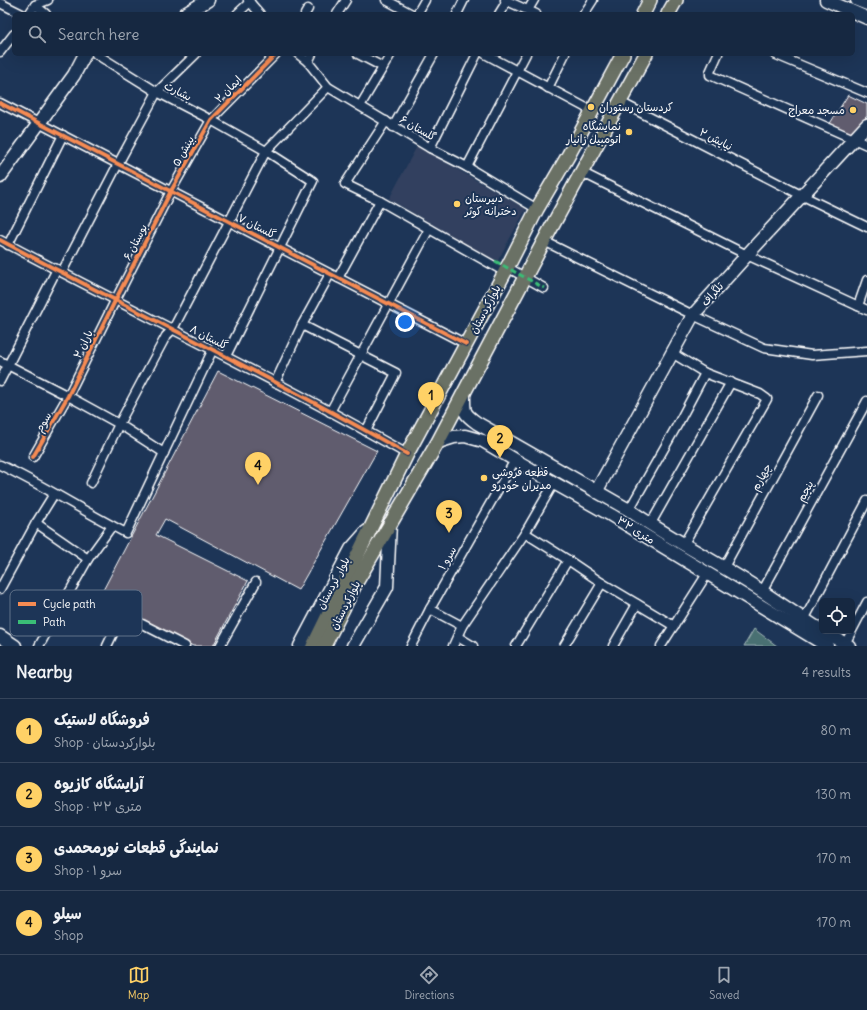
<!DOCTYPE html>
<meta charset="utf-8">
<style>
:root{--surface:#162841;--page:#23344c;--text:#f1f3f6;--muted:#9ea6b1;--line:#35445a;--accent:#ffd166}
body{margin:0;font-family:Delius,"Playpen Sans Arabic",sans-serif;background:var(--page);color:var(--text)}
.controls{position:absolute;right:12px;bottom:12px;display:grid;overflow:hidden;border-radius:6px;box-shadow:0 4px 16px #0002}
.controls button{width:36px;height:36px;display:grid;place-items:center;padding:0;border:0;border-bottom:1px solid var(--line);background:var(--surface);color:var(--text);font:20px sans-serif}
.you{position:absolute;left:405px;top:322px;width:14px;height:14px;margin:-10px;border:3px solid #fff;border-radius:50%;background:#1a73e8;box-shadow:0 0 0 6px #1a73e833}
.badge{display:grid;place-items:center;width:26px;height:26px;border-radius:50%;background:var(--accent);color:#111;font-size:13px;font-weight:700}
.pin{position:absolute;translate:-50% -33px;filter:drop-shadow(0 1px 2px #0008)}
.pin::after{content:'';position:absolute;top:21px;width:14px;height:12px;background:inherit;clip-path:polygon(0 0,100% 0,50% 100%)}
.list{margin:0;padding:0;list-style:none}
h2{display:flex;justify-content:space-between;align-items:center;height:52px;margin:0;padding:0 16px;font-size:17px}
h2 small{font-size:13px;font-weight:400;color:var(--muted)}
.list li{display:grid;grid-template-columns:26px 1fr auto;gap:12px;align-items:center;box-sizing:border-box;height:64px;padding:0 16px;border-top:1px solid var(--line)}
.list b{display:block;font-size:15px;white-space:nowrap}
.list p{margin:0;font-size:13px;white-space:nowrap;color:var(--muted)}
.list em{font-size:13px;font-style:normal;color:var(--muted)}
.icon{flex:none;width:22px;height:22px;fill:none;stroke:currentColor;stroke-width:2;stroke-linecap:round;stroke-linejoin:round}
.map{position:relative;flex:none;width:867px;height:646px;overflow:hidden}
.search{position:absolute;background:var(--surface);box-shadow:0 4px 16px #0002;left:12px;right:12px;top:12px;height:44px;display:flex;align-items:center;gap:10px;box-sizing:border-box;padding:0 14px;border-radius:6px;color:var(--muted);font-size:15px}
.sheet{height:308px;background:var(--surface)}
nav{display:flex;justify-content:space-around;align-items:center;box-sizing:border-box;height:56px;border-top:1px solid var(--line);background:var(--surface);font-size:11px;color:var(--muted)}
nav a{display:grid;justify-items:center;gap:2px}
nav .on{color:var(--accent)}
.map>svg:first-child{display:block}
.built{fill:#31415e}
.green{fill:#4a6f72;stroke:#a4b7b8}
.building{fill:#605c6e;stroke:#fff}
.lines{fill:none;stroke-linecap:round;stroke-linejoin:round}
.street-casing{stroke:#fff;stroke-width:11}
.secondary-casing{stroke:#fff;stroke-width:15}
.primary-casing{stroke:#fff;stroke-width:16}
.street{stroke:#1d3557;stroke-width:8}
.secondary{stroke:#1d3557;stroke-width:12}
.primary{stroke:#6b7165;stroke-width:13}
.quiet{stroke:#3abd76;stroke-width:3;stroke-dasharray:6 3;stroke-linecap:butt}
.cycleway-casing{stroke:#1d3557;stroke-width:6}
.cycleway{stroke:#f68b52;stroke-width:4}
.poi-dot{fill:#ffd166;stroke:#1d3557;stroke-width:1.5}
.labels{text-anchor:middle;dominant-baseline:central;stroke-width:4;stroke-linejoin:round;paint-order:stroke}
.street-label{font-size:11px;fill:#fff;stroke:#1d3557}
.poi-label{font-size:11px;fill:#fff;stroke:#1d3557;text-anchor:start}
.key{fill:#1d3557;stroke:#617289;stroke-width:1}
.key-label{font-size:11px;fill:#fff}
</style>
<div class="map">
<svg width="867" height="646" viewBox="0 0 867 646">
<rect width="100%" height="100%" fill="#1d3557"/>
<filter id="ink" filterUnits="userSpaceOnUse"><feTurbulence type="fractalNoise" baseFrequency=".025" numOctaves="2"/><feDisplacementMap in="SourceGraphic" scale="8" xChannelSelector="R" yChannelSelector="G"/><feConvolveMatrix kernelMatrix="1 2 1 2 8 2 1 2 1" color-interpolation-filters="sRGB"/></filter>
<g filter="url(#ink)">
<path class="built" d="M417 146 526 209 497 262 389 199Z"/>
<path class="green" d="M754 629 777 646H744Z"/>
<g class="building">
<path d="M848 95 867 104V116L851 133 829 125Z"/>
<path d="M218 371 377 451 298 590 165 519 156 535 248 581 213 646H193L100 596Z"/>
</g>
<g class="lines">
<defs>
<g id="street">
<path d="M248 0 260 14"/>
<path d="M386 0 412 14"/>
<path d="M505 0 536 14"/>
<path d="M0 3 22 14"/>
<path d="M35 5 46 14"/>
<path d="M528 10 534 0"/>
<path d="M29 14 35 5 48 0"/>
<path d="M237 14 250 2"/>
<path d="M305 14 308 9"/>
<path d="M337 14 346 0"/>
<path d="M417 14 425 0"/>
<path d="M457 14 464 0"/>
<path d="M499 14 507 1"/>
<path d="M584 14 593 0"/>
<path d="M0 52 14 34"/>
<path d="M96 54 157 92 211 120 266 151 313 181 226 356"/>
<path d="M298 54 308 62 328 87 430 148 467 167 537 209"/>
<path d="M358 54 383 67"/>
<path d="M485 54 592 111"/>
<path d="M718 54 710 72V75L867 145"/>
<path d="M774 54 867 93"/>
<path d="M308 62 312 54"/>
<path d="M548 88 565 54"/>
<path d="M620 102 801 195 867 227"/>
<path d="M0 103 466 344"/>
<path d="M360 106 391 54"/>
<path d="M386 121 345 184 380 201 505 272"/>
<path d="M393 127 434 54"/>
<path d="M430 148 477 54"/>
<path d="M467 167 526 54"/>
<path d="M581 172 747 255 867 310"/>
<path d="M0 240C135 312 274 378 407 454"/>
<path d="M544 241 693 315 764 348 812 355 867 351"/>
<path d="M8 245 63 135"/>
<path d="M505 266 544 288"/>
<path d="M62 272 118 164 157 92 196 54"/>
<path d="M338 278 380 201"/>
<path d="M858 306 867 280"/>
<path d="M302 325 396 373 366 431"/>
<path d="M672 353 705 373"/>
<path d="M0 361 68 396 119 424 164 453"/>
<path d="M0 381 57 269"/>
<path d="M275 383 302 325 330 274"/>
<path d="M330 412 429 229"/>
<path d="M33 457 68 396 115 301 171 191 211 120 276 54"/>
<path d="M0 465C43 485 83 511 126 533L213 349"/>
<path d="M91 483 119 424 166 336 173 329 266 151 328 87"/>
<path d="M629 510 679 422 705 373 760 394 767 399 683 545"/>
<path d="M36 523 88 559"/>
<path d="M650 525 731 382"/>
<path d="M525 533 568 560 602 583 674 626"/>
<path d="M723 569 818 395"/>
<path d="M0 589 36 523 54 494"/>
<path d="M762 592 867 401"/>
<path d="M103 604 185 646"/>
<path d="M430 609 462 626"/>
<path d="M804 620 867 501"/>
<path d="M458 637 473 646"/>
<path d="M845 644 867 602"/>
<path d="M39 646 88 559 112 526"/>
<path d="M107 646 122 615"/>
<path d="M220 646 256 582"/>
<path d="M411 646 430 609 515 460"/>
<path d="M453 646 462 626 525 533 554 483"/>
<path d="M516 646 568 560"/>
<path d="M564 646 602 583"/>
<path d="M613 646 637 604"/>
<path d="M661 646 707 574"/>
</g>
<g id="secondary">
<path d="M826 0 867 18"/>
<path d="M857 0 867 4"/>
<path d="M185 14 208 0"/>
<path d="M0 177 74 75 85 54"/>
<path d="M464 395C464 412 463 413 477 423L629 510C672 540 719 563 763 592 782 605 802 618 822 631"/>
<path d="M438 442 454 437 465 436 483 441 554 483 611 515 827 646"/>
<path d="M596 492 693 315 747 255 867 125"/>
<path d="M823 631 849 646"/>
<path d="M0 636 15 646"/>
<path d="M300 646 351 549 366 532"/>
<path d="M353 646 387 587 390 523"/>
</g>
<g id="primary">
<path d="M643 14 650 0"/>
<path d="M668 14 676 0"/>
<path d="M313 646 407 454 505 272 537 209 568 156 623 54"/>
<path d="M324 646 357 581 438 442 544 241 646 54"/>
</g>
</defs>
<use href="#street" class="street-casing"/>
<use href="#secondary" class="secondary-casing"/>
<use href="#primary" class="primary-casing"/>
<use href="#street" class="street"/>
<use href="#secondary" class="secondary"/>
<use href="#primary" class="primary"/>
<path class="quiet" d="M495 261 544 288"/>
<defs>
<g id="cycleway">
<path d="M0 103 466 344"/>
<path d="M0 240C135 312 274 378 407 454"/>
<path d="M33 457 68 396 115 301 171 191 211 120 276 54"/>
</g>
</defs>
<use href="#cycleway" class="cycleway-casing"/>
<use href="#cycleway" class="cycleway"/>
</g>
</g>
<g class="poi-dot">
<circle cx="591" cy="107" r="4"/>
<circle cx="853" cy="110" r="4"/>
<circle cx="629" cy="132" r="4"/>
<circle cx="457" cy="204" r="4"/>
<circle cx="484" cy="478" r="4"/>
</g>
<g class="labels">
<g class="street-label">
<text transform="translate(228 89) rotate(-45)">ایمان ۲</text>
<text transform="translate(178 91) rotate(27)">بشارت</text>
<text transform="translate(418 128) rotate(30)">گلستان ۶</text>
<text transform="translate(716 139) rotate(27)">نیایش ۲</text>
<text transform="translate(183 151) rotate(-61)">بینش ۵</text>
<text transform="translate(257 226) rotate(27)">گلستان ۷</text>
<text transform="translate(135 242) rotate(-63)">بوستان ۶</text>
<text transform="translate(712 294) rotate(-48)">تلگراف</text>
<text transform="translate(485 309) rotate(-62)">بلوارکردستان</text>
<text transform="translate(209 337) rotate(27)">گلستان ۸</text>
<text transform="translate(83 344) rotate(-64)">باران ۲</text>
<text transform="translate(43 422) rotate(-60)">سوم</text>
<text transform="translate(761 477) rotate(-61)">چهارم</text>
<text transform="translate(805 491) rotate(-61)">پنجم</text>
<text transform="translate(636 530) rotate(32)">۳۲ متری</text>
<text transform="translate(447 558) rotate(-60)">سرو ۱</text>
<text transform="translate(333 583) rotate(-62)">بلوار کردستان</text>
<text transform="translate(345 605) rotate(-63)">بلوارکردستان</text>
</g>
<g class="poi-label">
<text x="599" y="107">کردستان رستوران</text>
<text x="845" y="110" text-anchor="end">مسجد معراج</text>
<text x="621" y="126" text-anchor="end">نمایشگاه<tspan x="621" dy="13">اتومبیل زانیار</tspan></text>
<text x="465" y="198">دبیرستان<tspan x="465" dy="13">دخترانه کوثر</tspan></text>
<text x="492" y="472">قطعه فروشی<tspan x="492" dy="13">مدیران خودرو</tspan></text>
</g>
</g>
<rect x="10" y="590" width="132" height="46" rx="6" class="key"/>
<rect x="18" y="602" width="18" height="4" fill="#f68b52"/>
<rect x="18" y="620" width="18" height="4" fill="#3abd76"/>
<g class="key-label">
<text x="43" y="608">Cycle path</text>
<text x="43" y="626">Path</text>
</g>
</svg>
<div class="controls">
<button><svg class="icon" aria-label="locate" viewBox="0 0 24 24"><circle cx="12" cy="12" r="6"/><path d="M12 2v4M12 18v4M2 12h4M18 12h4"/></svg></button>
</div>
<div class="you"></div>
<div class="pin badge" style="left:431px;top:415px">1</div>
<div class="pin badge" style="left:500px;top:458px">2</div>
<div class="pin badge" style="left:449px;top:533px">3</div>
<div class="pin badge" style="left:258px;top:485px">4</div>
<div class="search"><svg class="icon" aria-label="search" viewBox="0 0 24 24"><circle cx="10" cy="10" r="6"/><path d="M15 15l6 6"/></svg>Search here</div>
</div>
<section class="sheet">
<h2>Nearby<small>4 results</small></h2>
<ul class="list">
<li><span class="badge">1</span><div><b>فروشگاه لاستیک</b><p>Shop · بلوارکردستان</p></div><em>80 m</em></li>
<li><span class="badge">2</span><div><b>آرایشگاه کازیوه</b><p>Shop · ۳۲ متری</p></div><em>130 m</em></li>
<li><span class="badge">3</span><div><b>نمایندگی قطعات نورمحمدی</b><p>Shop · سرو ۱</p></div><em>170 m</em></li>
<li><span class="badge">4</span><div><b>سیلو</b><p>Shop</p></div><em>170 m</em></li>
</ul>
</section>
<nav>
<a class="on"><svg class="icon" aria-label="map" viewBox="0 0 24 24"><path d="M3 6l6-2 6 2 6-2v14l-6 2-6-2-6 2zM9 4v14M15 6v14"/></svg>Map</a>
<a><svg class="icon" aria-label="directions" viewBox="0 0 24 24"><path d="M12 3l9 9-9 9-9-9zM9 14v-3h6M13 9l2 2-2 2"/></svg>Directions</a>
<a><svg class="icon" aria-label="saved" viewBox="0 0 24 24"><path d="M7 4h10v16l-5-4-5 4z"/></svg>Saved</a>
</nav>
